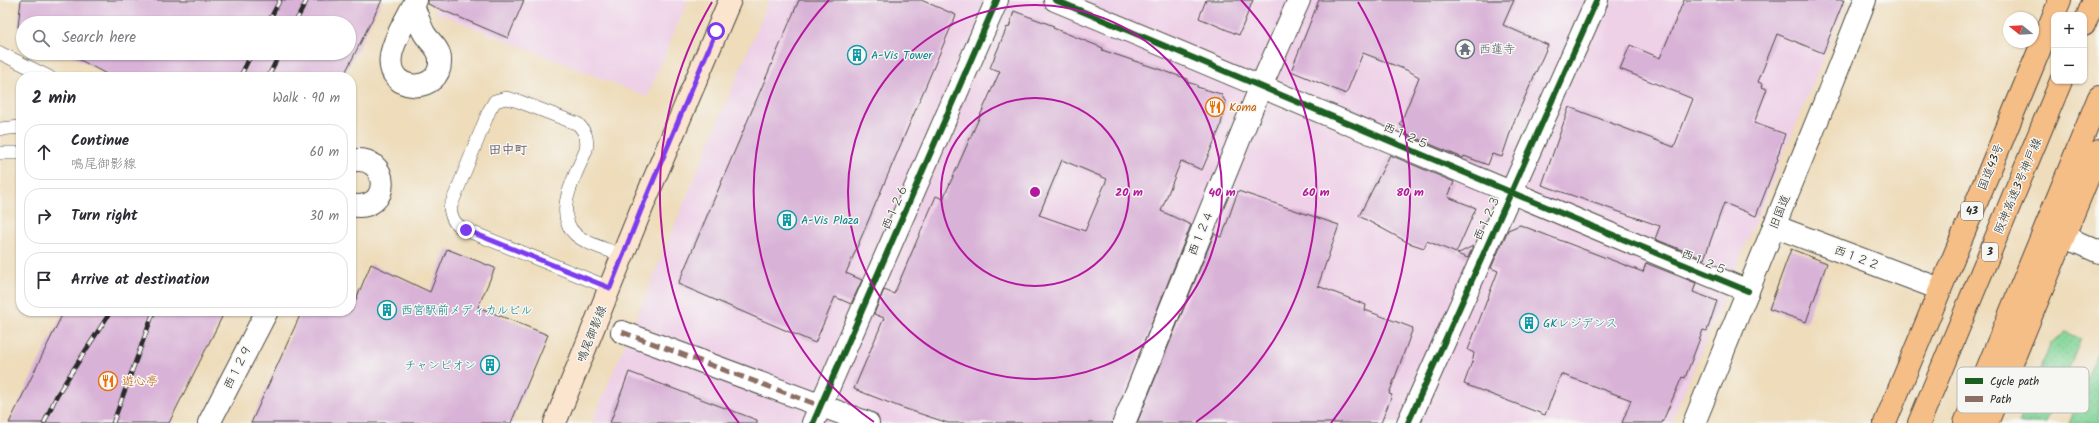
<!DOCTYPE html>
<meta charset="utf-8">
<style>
:root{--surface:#fff;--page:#f2f2f3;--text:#2b2b33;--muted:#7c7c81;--line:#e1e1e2}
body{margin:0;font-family:Kalam,"Klee One",sans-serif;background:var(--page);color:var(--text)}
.controls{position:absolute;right:12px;top:12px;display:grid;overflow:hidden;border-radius:8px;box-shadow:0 1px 3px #0004}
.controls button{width:36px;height:36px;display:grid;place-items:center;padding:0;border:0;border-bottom:1px solid var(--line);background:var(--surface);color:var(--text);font:20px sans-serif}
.compass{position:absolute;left:2003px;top:12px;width:36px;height:36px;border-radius:50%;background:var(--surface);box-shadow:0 1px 3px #0004;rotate:288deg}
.stop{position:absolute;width:12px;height:12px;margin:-9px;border:3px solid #7c3aed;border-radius:50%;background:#fff}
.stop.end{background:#7c3aed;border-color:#fff;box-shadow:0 1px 4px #0008}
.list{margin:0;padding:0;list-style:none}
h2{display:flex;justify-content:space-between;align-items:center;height:52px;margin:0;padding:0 16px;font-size:17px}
h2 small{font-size:13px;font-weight:400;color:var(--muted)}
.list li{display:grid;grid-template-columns:26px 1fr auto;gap:12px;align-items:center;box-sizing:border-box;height:56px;margin:0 8px 8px;padding:0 8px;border:1px solid var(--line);border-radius:16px}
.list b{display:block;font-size:15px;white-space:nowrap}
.list p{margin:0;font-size:13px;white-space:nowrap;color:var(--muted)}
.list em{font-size:13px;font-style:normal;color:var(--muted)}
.icon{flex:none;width:22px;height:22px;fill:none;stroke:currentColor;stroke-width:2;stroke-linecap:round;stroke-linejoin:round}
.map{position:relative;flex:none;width:2099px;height:423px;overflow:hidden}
.search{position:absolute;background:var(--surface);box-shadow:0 1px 3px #0004;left:16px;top:16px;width:340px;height:44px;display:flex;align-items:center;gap:10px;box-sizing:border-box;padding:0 14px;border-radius:22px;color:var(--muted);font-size:15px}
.panel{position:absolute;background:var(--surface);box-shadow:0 1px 3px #0004;left:16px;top:72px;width:340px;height:244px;border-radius:16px}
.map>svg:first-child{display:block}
.built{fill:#eed0e7}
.grass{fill:url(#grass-dots);stroke:#568060}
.building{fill:#d9b3d7;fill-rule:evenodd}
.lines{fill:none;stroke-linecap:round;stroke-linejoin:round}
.lane-casing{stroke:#484640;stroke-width:14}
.street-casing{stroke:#484640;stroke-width:24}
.secondary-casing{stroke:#484640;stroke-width:24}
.highway-casing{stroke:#484640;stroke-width:24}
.lane{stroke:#fff;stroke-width:13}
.street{stroke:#fff;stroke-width:22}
.secondary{stroke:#fbe5cf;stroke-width:22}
.highway{stroke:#f6be87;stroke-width:22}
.rail-casing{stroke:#2b2b2b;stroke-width:4.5}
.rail{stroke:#f6f6f2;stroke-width:3;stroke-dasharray:9;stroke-linecap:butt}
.quiet{stroke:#8d6e63;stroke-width:5;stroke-dasharray:10 5;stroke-linecap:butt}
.cycleway-casing{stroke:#f6f6f2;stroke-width:8}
.cycleway{stroke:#1b5e20;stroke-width:6}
.route{stroke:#7c3aed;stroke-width:5}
.ring{fill:none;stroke:#b5179e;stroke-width:2}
.labels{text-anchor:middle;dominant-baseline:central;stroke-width:3;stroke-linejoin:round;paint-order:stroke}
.shield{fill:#f6f6f2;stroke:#686867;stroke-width:1}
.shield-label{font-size:11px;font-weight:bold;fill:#2b2b2b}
.worship-label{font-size:12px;fill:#5b616d;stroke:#f6f6f2;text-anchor:start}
.culture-label{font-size:12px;fill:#0d838f;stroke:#f6f6f2;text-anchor:start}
.food-label{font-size:12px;fill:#c56008;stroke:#f6f6f2;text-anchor:start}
.street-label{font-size:12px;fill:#2b2b2b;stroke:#f6f6f2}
.neighbourhood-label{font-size:13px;font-weight:bold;fill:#685b67;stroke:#f6f6f2}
.key{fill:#f6f6f2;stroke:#b9b9b6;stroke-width:1}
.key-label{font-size:11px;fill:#2b2b2b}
.centre{fill:#b5179e;stroke:#f6f6f2;stroke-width:2}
.ring-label{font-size:12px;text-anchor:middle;font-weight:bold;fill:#b5179e;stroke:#f6f6f2;stroke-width:3;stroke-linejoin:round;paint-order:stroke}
</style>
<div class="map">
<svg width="2099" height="423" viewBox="0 0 2099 423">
<defs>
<pattern id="grass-dots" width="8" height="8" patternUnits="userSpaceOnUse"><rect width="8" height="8" fill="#80d496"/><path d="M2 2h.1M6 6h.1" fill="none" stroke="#6fb681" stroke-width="1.8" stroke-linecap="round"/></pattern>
</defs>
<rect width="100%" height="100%" fill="#f6f6f2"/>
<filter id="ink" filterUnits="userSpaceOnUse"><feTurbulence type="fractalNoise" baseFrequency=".025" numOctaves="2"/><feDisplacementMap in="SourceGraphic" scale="8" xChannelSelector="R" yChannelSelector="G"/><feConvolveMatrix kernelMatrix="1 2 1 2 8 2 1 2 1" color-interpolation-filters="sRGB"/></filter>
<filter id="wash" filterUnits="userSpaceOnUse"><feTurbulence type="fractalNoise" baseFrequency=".012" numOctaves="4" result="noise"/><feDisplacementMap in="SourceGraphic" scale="16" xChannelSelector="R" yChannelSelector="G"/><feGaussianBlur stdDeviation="0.9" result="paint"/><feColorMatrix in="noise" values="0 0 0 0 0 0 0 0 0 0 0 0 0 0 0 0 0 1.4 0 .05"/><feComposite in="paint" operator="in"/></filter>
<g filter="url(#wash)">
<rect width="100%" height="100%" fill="#eedcba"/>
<g class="built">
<path d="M440 0H688L647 97 435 12Z"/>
<path d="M769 0H1848L1671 423H592Z"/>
</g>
<g class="grass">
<path d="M2066 332 2081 339 2046 423H2019L2051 343Z"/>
<path d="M2099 348V423H2069Z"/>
</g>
<g id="blocks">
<g class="building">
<path d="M21 0H382L343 77H112L67 53H349V23H23V30L18 27Z"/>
<path d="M428 0H524L508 38 428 4Z"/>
<path d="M799 0H921L956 15 846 273 862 280 851 304 835 297 815 343 678 284Z"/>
<path d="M1206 0H1253L1239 35 1199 18Z"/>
<path d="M1319 0H1514L1503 25 1548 45 1513 124 1502 157 1492 154 1488 165 1464 156 1463 158 1401 132 1404 127 1400 125 1419 77 1409 71 1363 53 1346 94 1291 71Z"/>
<path d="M1684 0H1844L1823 53 1777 34 1758 82 1763 84 1762 87 1767 89 1754 123 1785 134 1777 158 1778 159 1756 216 1724 203 1704 259 1655 239 1660 226 1542 185 1569 107 1674 147 1693 99 1620 69 1630 45 1660 58Z"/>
<path d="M1014 11 1054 26 1053 28 1103 48 1102 50 1188 79 1187 82 1197 85V87L1221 94 1226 103 1220 128 1202 170 1181 161 1161 211 1191 225 1112 423H948L900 407 854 389 884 318 874 314 884 290 894 294 936 196 943 199 1000 71 990 68 1007 27 1009 28ZM1062 160 1107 179 1085 231 1039 215Z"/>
<path d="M1390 155 1454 182 1448 197 1476 208 1456 253 1427 241 1424 248 1409 243 1359 216Z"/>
<path d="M1238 191 1339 225 1318 286 1366 305 1365 310 1413 328 1389 394 1392 395 1381 423H1137L1214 234 1221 237 1223 234Z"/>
<path d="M1520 225 1643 272 1646 263 1696 283 1693 292 1717 301 1707 331 1703 330 1685 378 1682 377 1662 423H1622L1631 400 1561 374 1545 415 1464 384 1473 359 1474 353 1468 350 1498 271 1491 268 1508 230Z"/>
<path d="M1473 246 1468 258 1457 254Z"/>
<path d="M447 249 495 268 478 307 548 335 511 423H251L302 311H351L371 264 430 292Z"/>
<path d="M1791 249 1827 263 1806 322 1769 309Z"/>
<path d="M64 311H225L169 423H9Z"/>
<path d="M629 372 757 420V423H610Z"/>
</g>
</g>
</g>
<g filter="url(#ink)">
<use href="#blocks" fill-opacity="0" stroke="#484640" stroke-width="1"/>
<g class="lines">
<defs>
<g id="lane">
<path d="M0 53 49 77"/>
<path d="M0 129 21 127"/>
<path d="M0 153H21"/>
<path d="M610 288 466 230C455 225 452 220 450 208L489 111 495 101 506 98 518 101 578 124C586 133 588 139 586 150 577 173 552 213 575 234 585 244 610 250 623 256"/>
</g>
<g id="street">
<path d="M1055 0C1286 96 1516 196 1748 291"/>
<path d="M413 6C417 14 419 23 423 31 428 42 440 47 440 60 442 95 385 94 391 56 393 40 409 15 416 0"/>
<path d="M351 161C391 152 393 214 351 205"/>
<path d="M1774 226 1940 289"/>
<path d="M2065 237 2099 252"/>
<path d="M622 332 868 423"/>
<path d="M209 423 267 311"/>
<path d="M813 423 997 0"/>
<path d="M1124 423 1261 86 1299 0"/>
<path d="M1408 423 1597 0"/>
<path d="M1694 423 1828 94 1865 0"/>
</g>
<path id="secondary" d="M555 423 641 210 730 0"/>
<g id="highway">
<path d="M2084 25 2094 0"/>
<path d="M1885 423 2060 0"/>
<path d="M1919 423 2061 81"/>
<path d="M1965 423 2099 97"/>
<path d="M1987 423 2099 151"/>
</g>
</defs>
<use href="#lane" class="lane-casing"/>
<use href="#street" class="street-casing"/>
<use href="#secondary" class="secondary-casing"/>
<use href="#highway" class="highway-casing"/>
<use href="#lane" class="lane"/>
<use href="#street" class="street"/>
<use href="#secondary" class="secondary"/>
<use href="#highway" class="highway"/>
<defs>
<g id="rail">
<path d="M268 23 280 0"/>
<path d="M295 23 307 0"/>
<path d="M240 77 252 53"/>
<path d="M268 77 280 53"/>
<path d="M44 423 57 395 111 311"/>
<path d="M113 423 154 311"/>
</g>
</defs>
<use href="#rail" class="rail-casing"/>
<use href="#rail" class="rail"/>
<path class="quiet" d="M622 332 821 406"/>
<defs>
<g id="cycleway">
<path d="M1055 0C1286 96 1516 196 1748 291"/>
<path d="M813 423 997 0"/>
<path d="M1408 423 1597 0"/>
</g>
</defs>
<use href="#cycleway" class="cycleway-casing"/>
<use href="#cycleway" class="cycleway"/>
</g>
</g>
<g class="lines" filter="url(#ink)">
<path class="route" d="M466 230 610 288 641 210 716 31"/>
</g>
<g class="ring">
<circle cx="1035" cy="192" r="94"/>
<circle cx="1035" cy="192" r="187"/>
<path d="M874 422A281 281 0 0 1 829 0M1241 0A281 281 0 0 1 1196 422"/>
<path d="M739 423A375 375 0 0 1 712 2M1358 2A375 375 0 0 1 1331 423"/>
</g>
<defs>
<symbol id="temple-ring" viewBox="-11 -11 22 22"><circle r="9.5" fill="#f6f6f2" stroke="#6b7280" stroke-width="1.5"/><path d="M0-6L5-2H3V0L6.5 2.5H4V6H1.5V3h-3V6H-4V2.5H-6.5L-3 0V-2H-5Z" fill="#6b7280"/></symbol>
<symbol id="building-ring" viewBox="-11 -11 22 22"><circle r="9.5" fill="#f6f6f2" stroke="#0f9aa8" stroke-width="1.5"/><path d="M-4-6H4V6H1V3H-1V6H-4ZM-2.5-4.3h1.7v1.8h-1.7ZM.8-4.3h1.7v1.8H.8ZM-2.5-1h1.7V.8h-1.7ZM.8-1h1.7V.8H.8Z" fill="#0f9aa8"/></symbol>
<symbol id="restaurant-ring" viewBox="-11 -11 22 22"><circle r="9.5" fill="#f6f6f2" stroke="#e8710a" stroke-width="1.5"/><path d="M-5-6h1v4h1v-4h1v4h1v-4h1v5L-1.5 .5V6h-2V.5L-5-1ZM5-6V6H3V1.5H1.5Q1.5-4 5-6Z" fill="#e8710a"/></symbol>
</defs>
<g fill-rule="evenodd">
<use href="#temple-ring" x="1454" y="38" width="22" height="22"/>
<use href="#building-ring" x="846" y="44" width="22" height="22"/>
<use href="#restaurant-ring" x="1204" y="96" width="22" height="22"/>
<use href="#building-ring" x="776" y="209" width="22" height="22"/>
<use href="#building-ring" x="376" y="299" width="22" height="22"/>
<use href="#building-ring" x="1518" y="312" width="22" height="22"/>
<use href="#building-ring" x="479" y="354" width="22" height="22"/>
<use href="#restaurant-ring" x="97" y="370" width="22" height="22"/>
</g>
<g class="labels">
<g class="shield">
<rect x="1961" y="202" width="22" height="18" rx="3"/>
<rect x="1982" y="243" width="16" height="18" rx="3"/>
</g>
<g class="shield-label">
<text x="1972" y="211">43</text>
<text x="1990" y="252">3</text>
</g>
<g class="worship-label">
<text x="1479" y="49">西蓮寺</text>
</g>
<g class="culture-label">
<text x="871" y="55">A-Vis Tower</text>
<text x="801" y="220">A-Vis Plaza</text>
<text x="401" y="310">西宮駅前メディカルビル</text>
<text x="1543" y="323">GKレジデンス</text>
<text x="476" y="365" text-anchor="end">チャンピオン</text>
</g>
<g class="food-label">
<text x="1229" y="107">Koma</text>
<text x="122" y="381">遊心亭</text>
</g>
<g class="street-label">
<text transform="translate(1406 136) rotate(23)">西１２５</text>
<text transform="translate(1991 167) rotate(-68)">国道43号</text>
<text transform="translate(2018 186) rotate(-67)">阪神高速3号神戸線</text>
<text transform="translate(895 207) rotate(-67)">西１２６</text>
<text transform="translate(1780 212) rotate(-68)">旧国道</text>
<text transform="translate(1487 218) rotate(-66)">西１２３</text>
<text transform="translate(1201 233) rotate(-68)">西１２４</text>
<text transform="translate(1857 258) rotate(21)">西１２２</text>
<text transform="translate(1704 262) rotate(22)">西１２５</text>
<text transform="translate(592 334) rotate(-68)">鳴尾御影線</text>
<text transform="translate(238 367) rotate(-63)">西１２９</text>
</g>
<g class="neighbourhood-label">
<text x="508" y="150">田中町</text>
</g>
</g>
<rect x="1957" y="367" width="132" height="46" rx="6" class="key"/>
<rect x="1965" y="378" width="18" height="6" fill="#1b5e20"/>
<rect x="1965" y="396" width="18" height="6" fill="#8d6e63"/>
<g class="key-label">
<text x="1990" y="385">Cycle path</text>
<text x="1990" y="403">Path</text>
</g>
<circle cx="1035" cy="192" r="6" class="centre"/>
<g class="ring-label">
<text x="1129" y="196">20 m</text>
<text x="1222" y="196">40 m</text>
<text x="1316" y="196">60 m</text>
<text x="1410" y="196">80 m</text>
</g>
</svg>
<div class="controls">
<button>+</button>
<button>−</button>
</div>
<svg class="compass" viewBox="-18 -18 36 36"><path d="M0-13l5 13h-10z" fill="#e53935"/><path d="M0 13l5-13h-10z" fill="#7c7c81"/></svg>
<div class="stop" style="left:716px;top:31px"></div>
<div class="stop end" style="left:466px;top:230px"></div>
<div class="search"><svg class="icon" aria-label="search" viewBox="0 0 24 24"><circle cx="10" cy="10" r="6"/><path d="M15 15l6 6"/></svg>Search here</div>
<section class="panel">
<h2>2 min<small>Walk · 90 m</small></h2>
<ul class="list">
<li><svg class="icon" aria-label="ahead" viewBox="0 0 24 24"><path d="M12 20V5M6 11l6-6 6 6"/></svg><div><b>Continue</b><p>鳴尾御影線</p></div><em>60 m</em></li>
<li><svg class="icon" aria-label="right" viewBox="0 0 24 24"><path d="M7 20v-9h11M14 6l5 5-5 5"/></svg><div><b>Turn right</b></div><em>30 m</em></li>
<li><svg class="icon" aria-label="arrive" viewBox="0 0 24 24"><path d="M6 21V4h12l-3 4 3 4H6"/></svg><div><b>Arrive at destination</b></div></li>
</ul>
</section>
</div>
